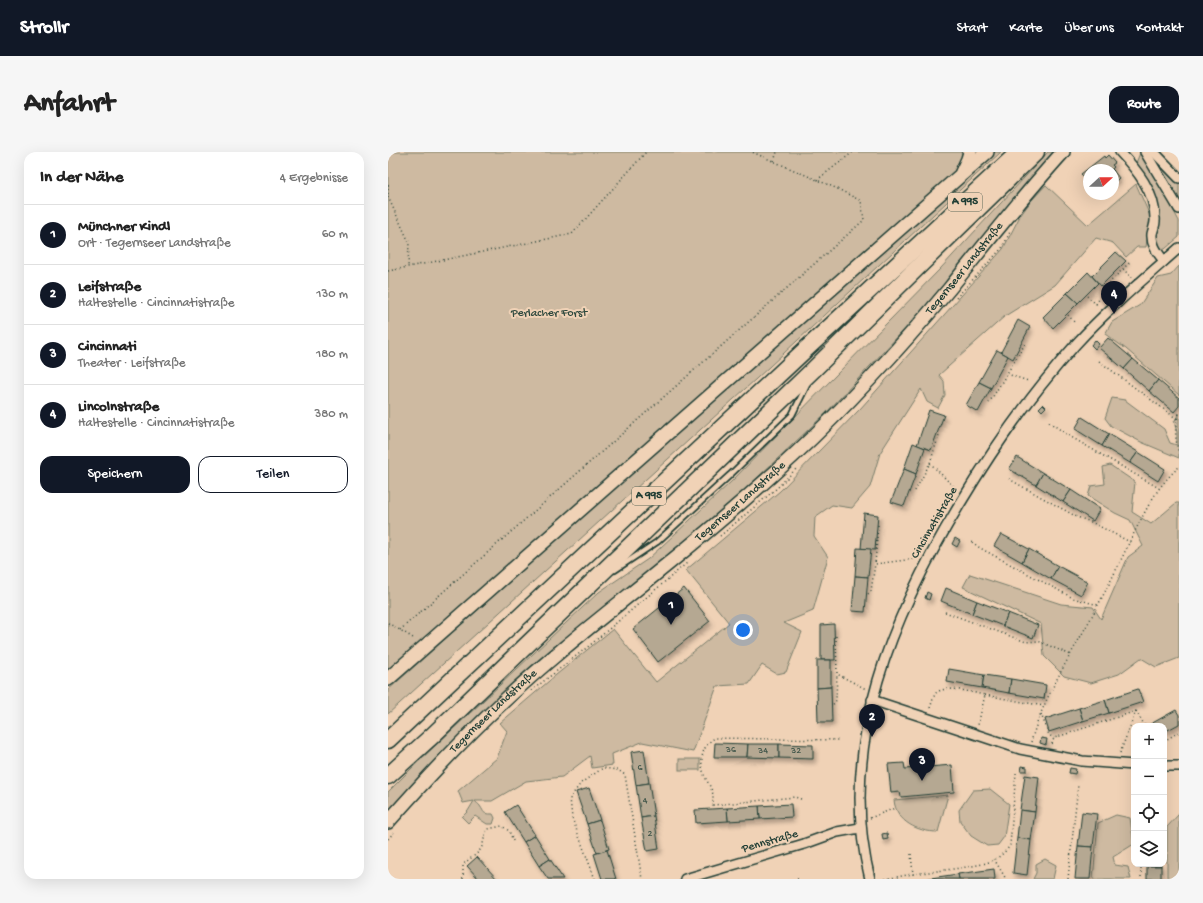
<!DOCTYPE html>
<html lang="de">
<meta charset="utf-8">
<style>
:root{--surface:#fff;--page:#f6f6f6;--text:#222;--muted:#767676;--line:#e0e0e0;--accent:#111827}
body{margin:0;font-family:"Gochi Hand",sans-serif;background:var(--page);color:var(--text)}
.controls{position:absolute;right:12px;bottom:12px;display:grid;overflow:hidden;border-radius:8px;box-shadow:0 4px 16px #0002}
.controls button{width:36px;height:36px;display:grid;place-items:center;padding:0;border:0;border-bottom:1px solid var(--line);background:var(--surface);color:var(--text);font:20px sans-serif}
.compass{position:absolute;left:695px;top:12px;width:36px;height:36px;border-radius:50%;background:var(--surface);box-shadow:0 4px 16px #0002;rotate:69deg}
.you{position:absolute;left:355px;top:478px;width:14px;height:14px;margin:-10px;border:3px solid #fff;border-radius:50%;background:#1a73e8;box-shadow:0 0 0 6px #1a73e833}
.badge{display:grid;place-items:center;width:26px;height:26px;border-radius:50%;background:var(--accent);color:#fff;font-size:13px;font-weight:700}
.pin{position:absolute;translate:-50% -33px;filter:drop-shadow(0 1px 2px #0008)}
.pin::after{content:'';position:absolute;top:21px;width:14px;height:12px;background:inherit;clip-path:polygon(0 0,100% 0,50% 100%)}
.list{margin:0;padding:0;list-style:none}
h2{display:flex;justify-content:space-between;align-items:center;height:52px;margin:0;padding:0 16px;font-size:17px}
h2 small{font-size:13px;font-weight:400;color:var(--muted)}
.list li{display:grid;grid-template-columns:26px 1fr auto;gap:12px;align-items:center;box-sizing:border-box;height:60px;padding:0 16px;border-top:1px solid var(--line)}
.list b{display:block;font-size:15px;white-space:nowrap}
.list p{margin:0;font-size:13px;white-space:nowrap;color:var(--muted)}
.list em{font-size:13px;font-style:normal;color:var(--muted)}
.actions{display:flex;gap:8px;padding:12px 16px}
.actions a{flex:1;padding:9px 0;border:1px solid var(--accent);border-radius:12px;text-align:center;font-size:14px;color:var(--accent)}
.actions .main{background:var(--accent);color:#fff}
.icon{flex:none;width:22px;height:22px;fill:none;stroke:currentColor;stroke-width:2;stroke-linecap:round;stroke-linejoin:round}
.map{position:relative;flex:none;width:791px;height:727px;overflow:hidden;border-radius:12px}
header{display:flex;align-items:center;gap:24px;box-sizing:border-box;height:56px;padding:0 20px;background:var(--accent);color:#fff}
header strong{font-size:19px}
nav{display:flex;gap:22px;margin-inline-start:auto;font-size:14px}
.intro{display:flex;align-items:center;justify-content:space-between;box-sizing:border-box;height:96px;padding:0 24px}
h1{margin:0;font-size:28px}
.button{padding:10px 18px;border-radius:12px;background:var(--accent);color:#fff;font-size:14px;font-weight:700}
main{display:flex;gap:24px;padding:0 24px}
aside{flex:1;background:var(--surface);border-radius:12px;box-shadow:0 4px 16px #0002}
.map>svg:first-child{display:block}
.green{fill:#cebaa1;stroke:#767c6a}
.building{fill:#b5a892;stroke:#1f3d34;filter:url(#shadow)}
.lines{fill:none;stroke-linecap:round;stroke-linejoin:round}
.service-casing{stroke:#1f3d34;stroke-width:8}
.minor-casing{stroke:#1f3d34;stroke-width:12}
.secondary-casing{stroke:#1f3d34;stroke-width:16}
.motorway-casing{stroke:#1f3d34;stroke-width:19}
.path{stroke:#1f3d34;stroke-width:1.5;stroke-dasharray:1 3;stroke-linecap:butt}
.service{stroke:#f0d2b6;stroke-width:4.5}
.minor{stroke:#f0d2b6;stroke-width:9}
.secondary{stroke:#f0d2b6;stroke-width:13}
.motorway{stroke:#f0d2b6;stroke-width:16}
.labels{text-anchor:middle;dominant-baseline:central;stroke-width:4;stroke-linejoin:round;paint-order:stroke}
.number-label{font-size:10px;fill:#44584c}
.shield{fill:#f0d2b6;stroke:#5e6a5b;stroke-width:1}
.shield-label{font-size:11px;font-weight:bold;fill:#1f3d34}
.street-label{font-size:12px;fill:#1f3d34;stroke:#f0d2b6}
.park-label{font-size:12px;fill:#304a3f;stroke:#f0d2b6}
</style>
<header>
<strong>Strollr</strong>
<nav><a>Start</a><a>Karte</a><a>Über uns</a><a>Kontakt</a></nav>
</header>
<div class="intro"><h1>Anfahrt</h1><a class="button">Route</a></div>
<main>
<aside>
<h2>In der Nähe<small>4 Ergebnisse</small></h2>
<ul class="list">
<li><span class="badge">1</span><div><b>Münchner Kindl</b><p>Ort · Tegernseer Landstraße</p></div><em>60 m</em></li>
<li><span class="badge">2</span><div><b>Leifstraße</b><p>Haltestelle · Cincinnatistraße</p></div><em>130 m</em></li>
<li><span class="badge">3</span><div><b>Cincinnati</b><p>Theater · Leifstraße</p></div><em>180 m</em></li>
<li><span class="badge">4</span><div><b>Lincolnstraße</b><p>Haltestelle · Cincinnatistraße</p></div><em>380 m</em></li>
</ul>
<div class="actions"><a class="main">Speichern</a><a>Teilen</a></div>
</aside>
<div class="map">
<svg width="791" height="727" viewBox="0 0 791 727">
<defs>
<filter id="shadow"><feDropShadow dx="2.5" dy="4" stdDeviation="2" flood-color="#0004"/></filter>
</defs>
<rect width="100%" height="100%" fill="#f0d2b6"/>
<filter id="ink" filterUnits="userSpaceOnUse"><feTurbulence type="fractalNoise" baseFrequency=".025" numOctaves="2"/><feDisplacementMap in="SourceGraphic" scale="8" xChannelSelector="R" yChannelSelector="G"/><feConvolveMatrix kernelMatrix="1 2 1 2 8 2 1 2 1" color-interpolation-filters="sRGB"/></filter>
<g filter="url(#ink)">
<g class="green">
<path d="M0 0H576V3L565 21 0 519Z"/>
<path d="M607 0H613L368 227 0 562V538L369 209Z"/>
<path d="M660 0H668L528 165 438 261 353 341 116 543 45 611 0 660V640L31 609 211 440 260 407 343 330 553 116Z"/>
<path d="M752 1 771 31 791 69V85L777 97 772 98 768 91 761 31 748 11Z"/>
<path d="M771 11 791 31V49L770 12Z"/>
<path d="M748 32 762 64 758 95H749L738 105 725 91 708 86 667 133 617 164 551 223 556 229 557 243 550 256 539 250 533 237 492 301 482 335 464 356 444 353 427 365 426 384 440 405 425 459 396 471 414 480 398 520 389 522 374 513 361 532 329 534 305 600 254 590 224 602 225 613 204 616 202 604 174 625 138 629 104 649H87C88 651 91 652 92 654 97 661 94 662 105 662L107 666 105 672H99L87 664 80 671 74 665 80 659 86 649 75 651 70 639 109 606 119 579 112 571 168 523 225 477 268 530 341 471 298 418 392 339 472 257 615 97 632 64 643 49 658 33 700 73Z"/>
<path d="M791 114V243L738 197 717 182 724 170 752 153 770 126 783 123Z"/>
<path d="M724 246 737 248 776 277 782 291 789 293V280L786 270 791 261V306L753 290 723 274 717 266Z"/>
<path d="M722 313 747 330 744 360 763 372 788 351H791V506L768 515 753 506 731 522 703 531 676 524 656 504 653 472 575 435 582 422 673 452 705 455 713 467 740 405 755 394 742 368 727 361 700 344 703 334 717 332 715 315Z"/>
<rect x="291" y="607" width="21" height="11"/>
<path d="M602 637 621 652 616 685 610 693 599 694 583 684 572 669 571 658 585 638Z"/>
<path d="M560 643 550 680C530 680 508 670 506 648Z"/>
<path d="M791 662V727L779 725V675Z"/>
<path d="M728 663 742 666 746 692 725 705 727 713 740 715 743 727H705L710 671Z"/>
<path d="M657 707 668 713 665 727H645L648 721V712Z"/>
</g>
<g class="building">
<path d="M720 3 727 11 724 13 726 15 724 17 725 18H701V30L693 22 716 4 717 6Z"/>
<path d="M725 18 731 26 725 32Z"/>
<path d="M728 100 738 109 713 134 704 124Z"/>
<path d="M700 120 710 131 690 151 679 141Z"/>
<path d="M679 141 690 151 665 176 655 165Z"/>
<path d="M630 168 642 175 625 207 613 200Z"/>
<path d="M720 186 745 207 736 217 711 196Z"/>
<path d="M707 188 711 192 707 197 703 193Z"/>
<path d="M609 198 620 204 603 236 591 230Z"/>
<path d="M745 207 770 228 761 239 736 217Z"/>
<path d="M770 228 791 246V254L786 260 761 239Z"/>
<path d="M591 230 603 236 590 260 578 253Z"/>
<path d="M655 252 658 255 654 259 651 256Z"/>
<path d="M541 258 556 263 543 298 529 293Z"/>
<path d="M694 265 721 282 714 294 687 277Z"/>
<path d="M721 282 750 300 742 311 714 294Z"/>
<path d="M525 291 537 296 528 322 516 317Z"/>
<path d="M750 300 777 317 770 329 742 311Z"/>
<path d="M629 305 655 321 648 333 621 317Z"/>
<path d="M516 317 528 322 516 354 503 350Z"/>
<path d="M655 321 683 338 675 350 648 333Z"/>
<path d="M683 338 712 357 705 369 675 350Z"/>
<path d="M476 361 490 363 487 398 473 397Z"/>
<path d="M613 382 641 397 634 410 606 394Z"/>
<path d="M567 386 572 389 569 395 564 392Z"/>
<path d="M469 396 483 397 480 425 467 424Z"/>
<path d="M641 397 670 414 663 427 634 410Z"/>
<path d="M670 414 700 430 693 443 663 427Z"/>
<path d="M467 424 480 425 477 460 464 459Z"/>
<path d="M296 436 322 469 270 510 245 477Z"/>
<path d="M558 436 589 449 584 462 553 449Z"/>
<path d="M539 440 543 442 541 448 537 446Z"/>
<path d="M589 449 620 461 615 474 584 462Z"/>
<path d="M620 461 650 473 645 486 615 474Z"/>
<path d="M446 472 447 508H433V473Z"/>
<path d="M429 508H443V535L429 536Z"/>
<path d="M561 517 596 523 594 536 559 530Z"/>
<path d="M596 523 623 527 621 541 594 536Z"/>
<path d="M623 527 658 533 656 547 621 541Z"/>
<path d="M443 535 444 570H430L429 536Z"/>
<path d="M750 537 755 550 721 561 717 548Z"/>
<path d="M717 548 721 561 695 569 691 556Z"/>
<path d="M691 556 695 569 661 580 657 567Z"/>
<path d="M788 558 791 563V572L776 580V574H759Z"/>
<path d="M653 586 659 587 658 593 652 591Z"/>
<path d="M327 591 360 592 359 605H326Z"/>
<path d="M360 592H391V606L359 605Z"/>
<path d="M391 592 425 593V607L391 606Z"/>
<path d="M256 598 261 631 248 633 243 600Z"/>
<path d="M516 611 517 617 564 613 566 640 513 645 512 640 503 641 500 612Z"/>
<path d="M634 614 639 615V619H633Z"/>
<path d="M682 616 688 617 687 622 681 621Z"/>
<path d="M637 623 651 625 647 660 632 658Z"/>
<path d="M261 631 266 664 253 666 248 633Z"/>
<path d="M201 636 212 668 199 672 188 640Z"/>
<path d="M403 652 404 665 372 667 371 654Z"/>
<path d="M128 653 147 683 136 690 117 660Z"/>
<path d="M371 654 372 667 340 669 339 656Z"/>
<path d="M339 656 340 669 308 671 307 658Z"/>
<path d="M632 658 647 660 643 688 629 686Z"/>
<path d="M694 660 709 662 705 695 690 694Z"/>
<path d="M266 664 271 697 259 699 253 666Z"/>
<path d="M212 668 221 697 209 701 199 672Z"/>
<path d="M499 681 500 687 495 688 494 682Z"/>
<path d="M147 683 162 707 151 714 136 690Z"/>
<path d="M629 686 643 688 639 723 625 721Z"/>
<path d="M690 694 705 695 702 727H687Z"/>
<path d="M219 698 228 727H214L206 702Z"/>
<path d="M89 705 109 727H91L79 714Z"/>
<path d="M162 707 175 727H160L151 714Z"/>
<rect x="759" y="712" width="14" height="2"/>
<rect x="759" y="714" width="14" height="13"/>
<path d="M606 717 607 727H571L570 722Z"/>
<path d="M570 722 571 727H536Z"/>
</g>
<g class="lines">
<defs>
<path id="service" d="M227 418 269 390 342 323 404 263 419 233"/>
<g id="minor">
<path d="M732 0C749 18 767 40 767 66 768 72 765 77 764 82 763 93 770 101 776 109"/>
<path d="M757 0 791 57"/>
<path d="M766 0 791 26"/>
<path d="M484 548 632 597 694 609 746 613"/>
<path d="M776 614H791"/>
<path d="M297 727 416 692 449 680 472 676"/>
<path d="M482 727C448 593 506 459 575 347 608 292 645 240 688 192 719 158 756 127 791 96"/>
</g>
<g id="secondary">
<path d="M574 20 580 7 582 0"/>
<path d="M0 527 599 0"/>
<path id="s1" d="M0 670C37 628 75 587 116 549 168 500 226 456 281 411 324 376 365 341 405 304 461 252 513 195 562 136 599 90 635 44 675 0"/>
</g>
<g id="motorway">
<path d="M0 588 417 198 631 0"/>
<path d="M0 624 44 584 426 217 534 111 648 0"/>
</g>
</defs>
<use href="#service" class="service-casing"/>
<use href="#minor" class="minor-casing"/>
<use href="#secondary" class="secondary-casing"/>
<use href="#motorway" class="motorway-casing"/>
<g class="path">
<path d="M386 9 389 0"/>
<path d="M429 28 465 0"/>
<path d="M0 33V45L21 90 20 115"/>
<path d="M735 117 744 126"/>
<path d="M0 119 184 82 258 0"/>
<path d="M699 144 708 152 723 129 742 110"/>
<path d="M568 146 614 96 622 80"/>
<path d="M680 163 687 171"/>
<path d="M711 209 789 267"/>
<path d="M619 222 640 229"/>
<path d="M601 251 637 192"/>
<path d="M791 262C786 274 787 288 791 301"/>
<path d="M661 270 683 285 771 336"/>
<path d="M542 311 570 339"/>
<path d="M621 327 689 365 703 370 742 390"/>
<path d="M527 339 542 311 551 283"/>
<path d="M490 373 487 412 526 407"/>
<path d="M332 384 389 336 408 317"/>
<path d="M584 390 592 396 685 446 710 453"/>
<path d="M480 442 483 439 487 412"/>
<path d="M557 460 638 490 650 489 683 503"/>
<path d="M0 471 27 487"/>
<path d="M12 478 476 68 473 49 450 37 364 0"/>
<path d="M448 484 449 522 478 537"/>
<path d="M143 539 201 494 299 411"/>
<path d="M597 543 656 554"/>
<path d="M445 552 447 551 448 548 449 522"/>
<path d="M542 556C544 551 545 545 548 541 557 532 585 541 597 543L590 573"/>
<path d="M748 559 757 574"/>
<path d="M653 562 661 583 666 586"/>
<path d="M776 589 791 580"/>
<path d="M643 590C656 542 687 497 710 453 722 431 733 408 744 385 758 358 768 335 791 315"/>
<path d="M664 592 666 586 748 559"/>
<path d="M732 601 748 559"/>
<path d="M413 647 407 645 325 653C325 650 325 646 325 643 324 637 320 631 317 625 311 610 313 594 327 586L450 588"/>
<path d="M482 666 507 656"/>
<path d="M0 687 7 679"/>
<path d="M523 702 525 722C547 719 572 717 594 712 605 710 617 702 622 693L628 621"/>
<path d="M606 707 618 727"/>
<path d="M753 712V727"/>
<path d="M75 727V713C80 707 88 704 92 698 97 691 95 683 100 677L114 674 121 679 126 691"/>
<path d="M207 727 184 666 182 646 193 631 215 616 230 618 237 623 254 727"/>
<path d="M409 727H412"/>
<path d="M497 727 525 722"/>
<path d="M680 727 690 633"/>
</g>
<use href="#service" class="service"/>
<use href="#minor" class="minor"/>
<use href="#secondary" class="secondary"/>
<use href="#motorway" class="motorway"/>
</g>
</g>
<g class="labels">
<g class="number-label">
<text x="343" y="598">36</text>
<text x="375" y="599">34</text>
<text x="408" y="599">32</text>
<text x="252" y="616">6</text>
<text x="257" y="649">4</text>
<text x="262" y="682">2</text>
</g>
<g class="shield">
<rect x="560" y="41" width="34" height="18" rx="3"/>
<rect x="244" y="335" width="34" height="18" rx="3"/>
</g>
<g class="shield-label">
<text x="577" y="50">A 995</text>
<text x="261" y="344">A 995</text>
</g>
<g class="street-label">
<text stroke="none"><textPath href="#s1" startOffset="801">Tegernseer Landstraße</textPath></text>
<text stroke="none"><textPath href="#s1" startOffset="477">Tegernseer Landstraße</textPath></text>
<text transform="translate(547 371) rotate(-60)">Cincinnatistraße</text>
<text stroke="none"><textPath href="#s1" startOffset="153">Tegernseer Landstraße</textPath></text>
<text transform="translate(382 690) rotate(-16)">Pennstraße</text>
</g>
<g class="park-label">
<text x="161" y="162">Perlacher Forst</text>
</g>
</g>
</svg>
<div class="controls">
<button>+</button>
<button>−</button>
<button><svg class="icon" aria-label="locate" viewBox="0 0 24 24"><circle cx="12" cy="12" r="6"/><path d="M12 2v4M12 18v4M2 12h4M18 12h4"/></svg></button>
<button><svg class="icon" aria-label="layers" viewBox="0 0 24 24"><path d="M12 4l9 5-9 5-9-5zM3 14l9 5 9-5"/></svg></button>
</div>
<svg class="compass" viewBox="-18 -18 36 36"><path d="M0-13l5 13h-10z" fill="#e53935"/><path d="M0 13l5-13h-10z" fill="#767676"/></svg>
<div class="you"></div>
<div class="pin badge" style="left:283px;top:473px">1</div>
<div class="pin badge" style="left:484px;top:585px">2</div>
<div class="pin badge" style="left:534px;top:629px">3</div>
<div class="pin badge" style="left:726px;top:162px">4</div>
</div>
</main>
